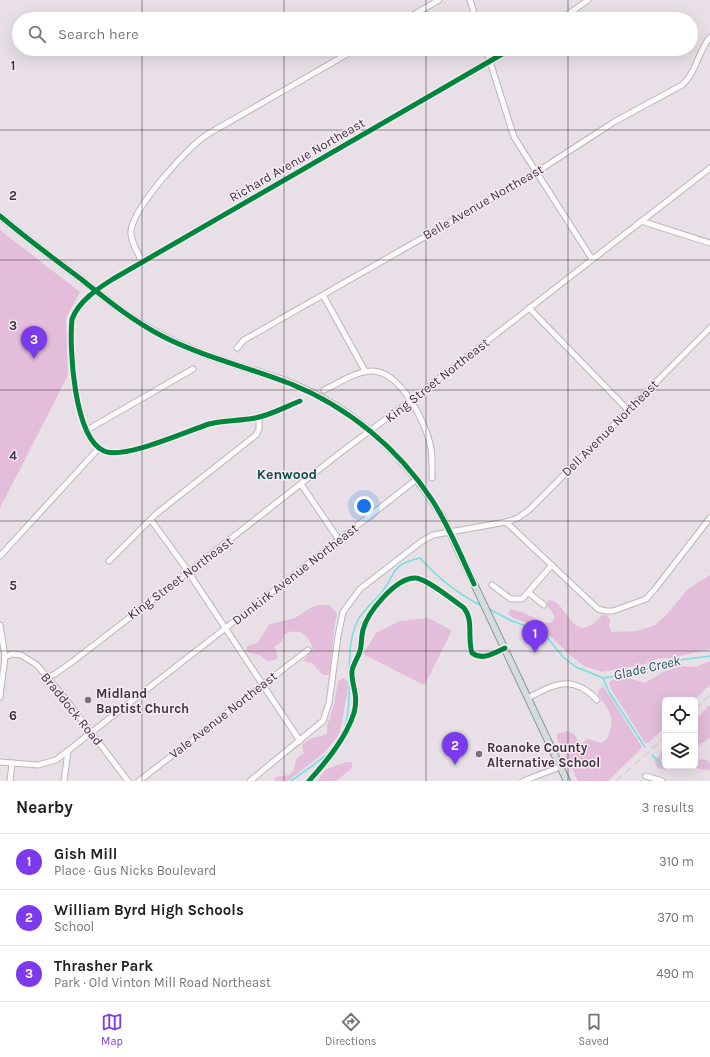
<!DOCTYPE html>
<meta charset="utf-8">
<style>
:root{--surface:#fff;--page:#f6f6f6;--text:#202124;--muted:#757577;--line:#e0e0e0;--accent:#7c3aed}
body{margin:0;font-family:Karla,sans-serif;background:var(--page);color:var(--text)}
.controls{position:absolute;right:12px;bottom:12px;display:grid;overflow:hidden;border-radius:6px;box-shadow:0 4px 16px #0002}
.controls button{width:36px;height:36px;display:grid;place-items:center;padding:0;border:0;border-bottom:1px solid var(--line);background:var(--surface);color:var(--text);font:20px sans-serif}
.you{position:absolute;left:364px;top:506px;width:14px;height:14px;margin:-10px;border:3px solid #fff;border-radius:50%;background:#1a73e8;box-shadow:0 0 0 6px #1a73e833}
.badge{display:grid;place-items:center;width:26px;height:26px;border-radius:50%;background:var(--accent);color:#fff;font-size:13px;font-weight:700}
.pin{position:absolute;translate:-50% -33px;filter:drop-shadow(0 1px 2px #0008)}
.pin::after{content:'';position:absolute;top:21px;width:14px;height:12px;background:inherit;clip-path:polygon(0 0,100% 0,50% 100%)}
.list{margin:0;padding:0;list-style:none}
h2{display:flex;justify-content:space-between;align-items:center;height:52px;margin:0;padding:0 16px;font-size:17px}
h2 small{font-size:13px;font-weight:400;color:var(--muted)}
.list li{display:grid;grid-template-columns:26px 1fr auto;gap:12px;align-items:center;box-sizing:border-box;height:56px;padding:0 16px;border-top:1px solid var(--line)}
.list b{display:block;font-size:15px;white-space:nowrap}
.list p{margin:0;font-size:13px;white-space:nowrap;color:var(--muted)}
.list em{font-size:13px;font-style:normal;color:var(--muted)}
.icon{flex:none;width:22px;height:22px;fill:none;stroke:currentColor;stroke-width:2;stroke-linecap:round;stroke-linejoin:round}
.map{position:relative;flex:none;width:710px;height:781px;overflow:hidden}
.search{position:absolute;background:var(--surface);box-shadow:0 4px 16px #0002;left:12px;right:12px;top:12px;height:44px;display:flex;align-items:center;gap:10px;box-sizing:border-box;padding:0 14px;border-radius:22px;color:var(--muted);font-size:15px}
.sheet{height:220px;background:var(--surface)}
nav{display:flex;justify-content:space-around;align-items:center;box-sizing:border-box;height:56px;border-top:1px solid var(--line);background:var(--surface);font-size:11px;color:var(--muted)}
nav a{display:grid;justify-items:center;gap:2px}
nav .on{color:var(--accent)}
.map>svg:first-child{display:block}
.green{fill:#e3bdda}
.lines{fill:none;stroke-linecap:round;stroke-linejoin:round}
.stream{stroke:#73e0e0;stroke-width:1.5}
.minor-casing{stroke:#bbb6ba;stroke-width:7}
.major-casing{stroke:#889699;stroke-width:8}
.minor{stroke:#fcfafb;stroke-width:5}
.major{stroke:#d4ddde;stroke-width:6}
.rail{stroke:#d4d1d3;stroke-width:1.5;stroke-dasharray:8 4;stroke-linecap:butt}
.cycleway-casing{stroke:#f9e9f5;stroke-width:8}
.cycleway{stroke:#00873e;stroke-width:5}
.grid{fill:none;stroke:#3d373c;stroke-width:1;stroke-opacity:0.55}
.poi-dot{fill:#797278;stroke:#f9e9f5;stroke-width:1.5}
.labels{text-anchor:middle;dominant-baseline:central;stroke-width:3;stroke-linejoin:round;paint-order:stroke}
.street-label{font-size:13px;fill:#3d373c;stroke:#f9e9f5}
.poi-label{font-size:13px;font-weight:bold;fill:#3d373c;stroke:#f9e9f5;text-anchor:start}
.neighbourhood-label{font-size:14px;font-weight:bold;fill:#0d4c4b;stroke:#f9e9f5}
.water-label{font-size:14px;font-style:italic;fill:#1a5a59;stroke:#f9e9f5}
.grid-label{font-size:13px;text-anchor:middle;font-weight:bold;fill:#3d373c;stroke:#f9e9f5;stroke-width:3;stroke-linejoin:round;paint-order:stroke}
</style>
<div class="map">
<svg width="710" height="781" viewBox="0 0 710 781">
<rect width="100%" height="100%" fill="#e8e0e6"/>
<g class="green">
<path d="M0 230 80 292 67 316 66 322 68 375 0 508Z"/>
<path d="M710 575V649L672 658H659L645 664 602 672 584 666 570 655 542 628 513 618 508 614 510 609 522 612 545 623 552 622 555 617 547 604 548 600C568 599 572 651 602 615H606L610 619 609 626 612 632 637 631 655 625 667 614 688 589Z"/>
<path d="M319 605H330L337 614 334 629 330 672 328 675H323L312 663 303 661 313 649C309 636 300 627 285 634L281 642 274 647 278 656 276 660 267 661C258 651 253 656 246 651L247 646 257 643 270 624 295 618 312 607Z"/>
<path d="M428 618 452 630 425 684H422L363 654 376 633 400 621Z"/>
<path d="M710 661V685L694 700H665V727L648 743H645L611 689 609 682C620 675 634 679 645 683L663 672 680 666 696 667Z"/>
<path d="M343 678 347 681 348 687 340 733 325 752 288 781H274L276 777C280 776 286 776 289 775 299 770 290 759 304 754L302 746C309 736 317 738 327 734V726L334 705 338 681Z"/>
<path d="M604 687 642 747 641 749 608 781H578L557 738V734L567 731 575 735 578 742 582 743 588 739 601 743 607 739C616 717 611 713 598 695L599 689Z"/>
<path d="M710 705V738L699 745 695 752 697 759 707 760 710 764V770C701 770 693 767 685 767 675 768 665 771 657 768L655 761 665 746V766H695V720Z"/>
<path d="M347 762H352V768L336 781H317L326 769Z"/>
</g>
<g class="lines">
<g class="stream">
<path d="M489 609 512 621 543 632 563 657 576 667 603 678 630 674 679 660 710 656"/>
<path d="M603 678 609 692 645 747"/>
<path d="M652 755 662 765"/>
<path d="M291 781C308 768 334 754 342 734 357 699 341 653 358 620 364 609 374 602 382 592 397 572 390 565 420 558 438 578 458 594 482 606"/>
</g>
<defs>
<g id="minor">
<path d="M470 0 476 19"/>
<path d="M406 19 439 0"/>
<path d="M561 19 588 0"/>
<path d="M486 49 514 137 592 259"/>
<path d="M641 221 710 243"/>
<path d="M142 262C138 252 130 241 131 231 133 208 188 146 208 134L356 49"/>
<path d="M323 295 365 371"/>
<path d="M529 308 628 410"/>
<path d="M237 348 244 340 526 179 614 122 682 85C696 73 698 52 710 37"/>
<path d="M324 390C339 383 356 371 372 371 400 371 425 421 430 444 433 455 432 466 432 478"/>
<path d="M300 401C285 407 271 415 255 418 240 421 224 420 209 424 187 431 124 460 104 451 74 438 69 348 72 319 79 301 97 289 113 279L511 49"/>
<path d="M87 430 193 369"/>
<path d="M301 484 339 540"/>
<path d="M151 520 183 564 300 741"/>
<path d="M506 522 518 518 530 509 710 328"/>
<path d="M0 556 99 448"/>
<path d="M109 561 156 514 256 435 259 429V417"/>
<path d="M492 585 511 599H522L552 565"/>
<path d="M529 593 544 605"/>
<path d="M0 625 5 657 0 697"/>
<path d="M5 657 12 654 21 655 37 665 71 706 128 781"/>
<path d="M47 677 55 674 72 662 168 588 340 453 410 401 710 168"/>
<path d="M528 698C554 684 573 674 597 700"/>
<path d="M0 762 38 765 56 760 417 479"/>
<path d="M646 776 662 781"/>
<path d="M10 781 12 763"/>
<path d="M64 781 68 751"/>
<path d="M139 781 308 650"/>
<path d="M250 781 323 721 329 703 338 636 343 612 360 589 422 541 433 535 506 522 598 609 606 611H613L646 599 655 589 710 518"/>
<path d="M523 781 560 767"/>
</g>
<path id="major" d="M0 216C26 238 54 259 81 279 107 300 133 321 163 336 203 357 248 367 290 383 356 409 407 458 443 518L567 781"/>
</defs>
<use href="#minor" class="minor-casing"/>
<use href="#major" class="major-casing"/>
<use href="#minor" class="minor"/>
<use href="#major" class="major"/>
<g class="rail">
<path d="M695 709 710 695"/>
<path d="M616 781 665 737"/>
</g>
<defs>
<g id="cycleway">
<path d="M0 216C26 238 54 259 81 279 107 300 133 321 162 336 203 357 248 367 291 384 348 407 398 448 432 500 449 526 461 556 474 584"/>
<path d="M300 401C285 407 271 415 255 418 240 421 224 420 209 424 187 431 124 460 104 451 74 438 69 348 72 319 79 301 97 289 113 279L511 49"/>
<path d="M309 781C326 762 346 738 354 713 359 694 351 685 352 671 353 664 358 658 360 651 362 644 361 637 363 630 367 613 395 578 415 578 426 578 454 601 464 608 474 621 467 637 472 653 483 661 494 653 505 648"/>
</g>
</defs>
<use href="#cycleway" class="cycleway-casing"/>
<use href="#cycleway" class="cycleway"/>
</g>
<path class="grid" d="M142 0V19M284 0V19M426 0V19M568 0V19M142 49V781M284 49V781M426 49V781M568 49V781M0 130H710M0 260H710M0 390H710M0 521H710M0 651H710"/>
<g class="poi-dot">
<circle cx="88" cy="700" r="4"/>
<circle cx="479" cy="754" r="4"/>
</g>
<g class="labels">
<g class="street-label">
<text transform="translate(297 160) rotate(-30)">Richard Avenue Northeast</text>
<text transform="translate(483 202) rotate(-30)">Belle Avenue Northeast</text>
<text transform="translate(437 380) rotate(-38)">King Street Northeast</text>
<text transform="translate(610 428) rotate(-45)">Dell Avenue Northeast</text>
<text transform="translate(295 574) rotate(-38)">Dunkirk Avenue Northeast</text>
<text transform="translate(180 578) rotate(-37)">King Street Northeast</text>
<text transform="translate(72 709) rotate(51)">Braddock Road</text>
<text transform="translate(223 715) rotate(-38)">Vale Avenue Northeast</text>
</g>
<g class="poi-label">
<text x="96" y="693">Midland<tspan x="96" dy="15">Baptist Church</tspan></text>
<text x="487" y="747">Roanoke County<tspan x="487" dy="15">Alternative School</tspan></text>
</g>
<g class="neighbourhood-label">
<text x="287" y="474">Kenwood</text>
</g>
<g class="water-label">
<text transform="translate(647 668) rotate(-13)">Glade Creek</text>
</g>
</g>
<g class="grid-label">
<text x="13" y="70">1</text>
<text x="13" y="200">2</text>
<text x="13" y="330">3</text>
<text x="13" y="460">4</text>
<text x="13" y="590">5</text>
<text x="13" y="720">6</text>
</g>
</svg>
<div class="controls">
<button><svg class="icon" aria-label="locate" viewBox="0 0 24 24"><circle cx="12" cy="12" r="6"/><path d="M12 2v4M12 18v4M2 12h4M18 12h4"/></svg></button>
<button><svg class="icon" aria-label="layers" viewBox="0 0 24 24"><path d="M12 4l9 5-9 5-9-5zM3 14l9 5 9-5"/></svg></button>
</div>
<div class="you"></div>
<div class="pin badge" style="left:535px;top:653px">1</div>
<div class="pin badge" style="left:455px;top:765px">2</div>
<div class="pin badge" style="left:34px;top:359px">3</div>
<div class="search"><svg class="icon" aria-label="search" viewBox="0 0 24 24"><circle cx="10" cy="10" r="6"/><path d="M15 15l6 6"/></svg>Search here</div>
</div>
<section class="sheet">
<h2>Nearby<small>3 results</small></h2>
<ul class="list">
<li><span class="badge">1</span><div><b>Gish Mill</b><p>Place · Gus Nicks Boulevard</p></div><em>310 m</em></li>
<li><span class="badge">2</span><div><b>William Byrd High Schools</b><p>School</p></div><em>370 m</em></li>
<li><span class="badge">3</span><div><b>Thrasher Park</b><p>Park · Old Vinton Mill Road Northeast</p></div><em>490 m</em></li>
</ul>
</section>
<nav>
<a class="on"><svg class="icon" aria-label="map" viewBox="0 0 24 24"><path d="M3 6l6-2 6 2 6-2v14l-6 2-6-2-6 2zM9 4v14M15 6v14"/></svg>Map</a>
<a><svg class="icon" aria-label="directions" viewBox="0 0 24 24"><path d="M12 3l9 9-9 9-9-9zM9 14v-3h6M13 9l2 2-2 2"/></svg>Directions</a>
<a><svg class="icon" aria-label="saved" viewBox="0 0 24 24"><path d="M7 4h10v16l-5-4-5 4z"/></svg>Saved</a>
</nav>
